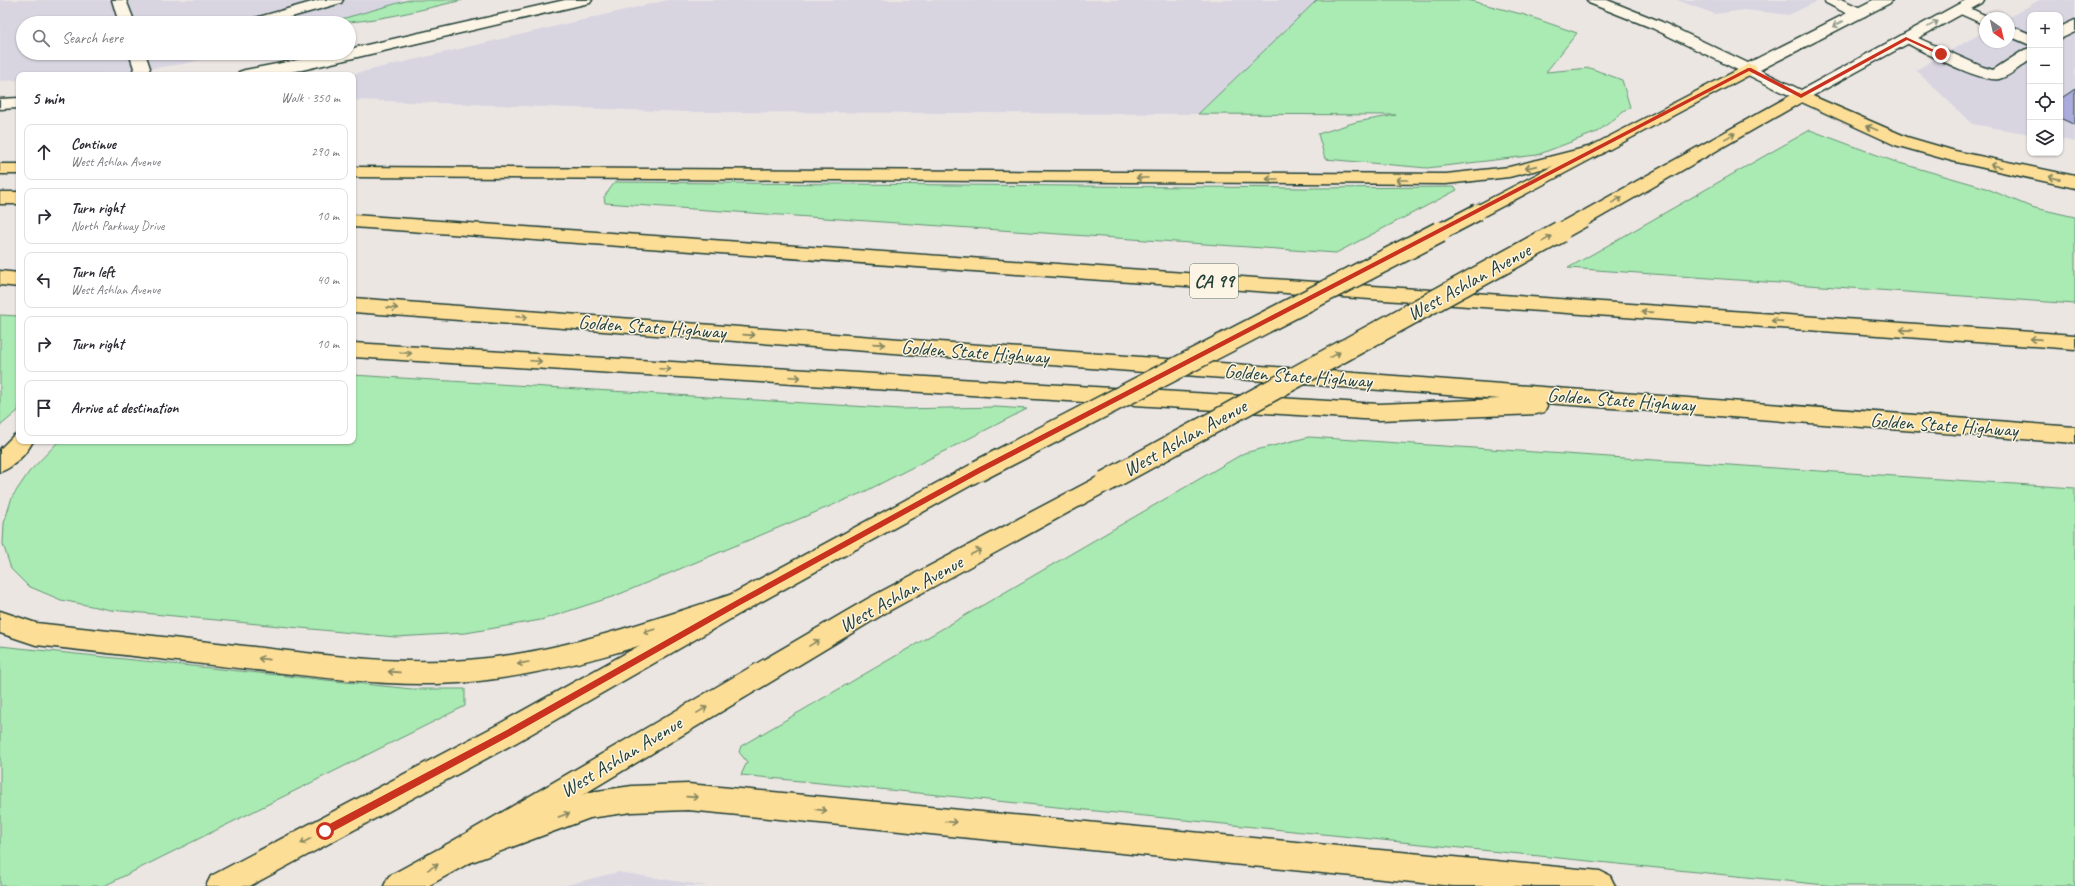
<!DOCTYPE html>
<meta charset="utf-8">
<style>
:root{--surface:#fff;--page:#f2f2f3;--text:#2b2b33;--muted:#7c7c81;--line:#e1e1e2}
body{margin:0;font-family:Caveat,sans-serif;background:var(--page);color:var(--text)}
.controls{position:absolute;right:12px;top:12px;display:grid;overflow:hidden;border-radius:8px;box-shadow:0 1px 3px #0004}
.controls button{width:36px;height:36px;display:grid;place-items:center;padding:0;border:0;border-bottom:1px solid var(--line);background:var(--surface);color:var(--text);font:20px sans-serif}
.compass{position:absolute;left:1979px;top:12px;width:36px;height:36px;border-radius:50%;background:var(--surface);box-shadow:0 1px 3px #0004;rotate:146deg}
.stop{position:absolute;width:12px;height:12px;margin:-9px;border:3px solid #c8321e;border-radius:50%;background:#fff}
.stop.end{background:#c8321e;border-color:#fff;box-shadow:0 1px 4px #0008}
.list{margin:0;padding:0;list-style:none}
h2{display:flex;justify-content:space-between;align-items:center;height:52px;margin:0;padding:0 16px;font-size:17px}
h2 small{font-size:13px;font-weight:400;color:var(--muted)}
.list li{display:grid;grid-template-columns:26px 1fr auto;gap:12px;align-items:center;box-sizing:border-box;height:56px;margin:0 8px 8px;padding:0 8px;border:1px solid var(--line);border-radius:8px}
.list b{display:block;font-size:15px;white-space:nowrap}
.list p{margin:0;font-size:13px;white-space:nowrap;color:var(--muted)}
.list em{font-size:13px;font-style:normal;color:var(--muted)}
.icon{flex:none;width:22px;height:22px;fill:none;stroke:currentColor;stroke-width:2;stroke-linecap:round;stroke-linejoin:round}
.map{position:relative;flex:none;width:2075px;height:886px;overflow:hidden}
.search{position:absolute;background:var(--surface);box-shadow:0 1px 3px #0004;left:16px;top:16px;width:340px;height:44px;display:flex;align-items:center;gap:10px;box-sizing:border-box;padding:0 14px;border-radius:22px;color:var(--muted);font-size:15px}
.panel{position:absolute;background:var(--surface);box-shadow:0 1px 3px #0004;left:16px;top:72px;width:340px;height:372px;border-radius:8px}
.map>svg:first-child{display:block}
.built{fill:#d8d5e1}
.green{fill:#aaeab3;stroke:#649474}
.building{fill:#abacdd;stroke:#1f3d34}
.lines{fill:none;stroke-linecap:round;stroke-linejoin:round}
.lane-casing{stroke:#1f3d34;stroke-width:3}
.secondary-casing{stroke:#1f3d34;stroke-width:3}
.primary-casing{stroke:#1f3d34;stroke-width:3}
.highway-casing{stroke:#1f3d34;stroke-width:3}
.lane{fill:#fcf5e5;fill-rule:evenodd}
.secondary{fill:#fcf5e5;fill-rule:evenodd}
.primary{fill:#fdde96;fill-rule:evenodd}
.highway{fill:#fdde96;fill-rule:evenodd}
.primary-bridge-far1-casing{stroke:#1f3d34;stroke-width:19;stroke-linecap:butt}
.primary-bridge-casing{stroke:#1f3d34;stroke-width:24;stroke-linecap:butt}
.primary-bridge-far1{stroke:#fdde96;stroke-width:16}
.primary-bridge{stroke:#fdde96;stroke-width:21}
.oneway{stroke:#8e998c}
.oneway2{stroke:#838560}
.route{fill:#c8321e}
.labels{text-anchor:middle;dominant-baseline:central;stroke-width:3;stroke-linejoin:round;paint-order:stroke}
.shield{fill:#fcf5e5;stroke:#617469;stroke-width:1}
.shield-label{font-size:19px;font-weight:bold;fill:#1f3d34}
.street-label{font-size:20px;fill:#1f3d34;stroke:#fcf5e5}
</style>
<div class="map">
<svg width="2075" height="886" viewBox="0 0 2075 886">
<rect width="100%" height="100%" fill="#ece6e3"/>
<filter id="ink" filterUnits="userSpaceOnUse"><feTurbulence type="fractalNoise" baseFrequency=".025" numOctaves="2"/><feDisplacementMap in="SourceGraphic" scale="8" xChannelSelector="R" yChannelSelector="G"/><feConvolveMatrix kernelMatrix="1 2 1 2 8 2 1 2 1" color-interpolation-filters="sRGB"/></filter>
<g filter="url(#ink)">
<g class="built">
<path d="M0 0H409L327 23H23V53H222L184 64 130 71 91 75H19V80L0 81Z"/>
<path d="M667 0H1317L1198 114 684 112 353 100V75H349Z"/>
<path d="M1676 0H1820L1789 15 1744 10 1715 14Z"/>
<path d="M2039 0H2075V142L2060 139V15H2030V134L1972 124 1916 70 1985 31V42H2009L2008 18Z"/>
<path d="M618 872 708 886H562Z"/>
</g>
<g class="green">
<path d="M409 0H463C419 10 373 23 327 23Z"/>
<path d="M1317 0H1468L1525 15 1577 33 1546 72 1590 68 1622 80 1630 107 1597 132 1537 155 1427 168 1325 159 1318 134 1356 122 1396 115 1198 114Z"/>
<path d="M1810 130 1896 162 1983 187 2031 207 2075 217V304L1568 268Z"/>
<path d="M615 182 1309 188 1455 187 1457 190 1336 253 605 203 604 197Z"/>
<path d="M0 315 19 316V410L0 426Z"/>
<path d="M353 375 901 409 996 407 1027 409 864 492 615 596 541 620 466 633 395 637 111 610 61 600 28 586 11 569 3 544 4 523 12 497 29 472 59 441H353Z"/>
<path d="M1309 437 2075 488V886H1835L741 775 747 762 739 752 741 746 1244 453Z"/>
<path d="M0 646 412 689H465V706L104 886H0Z"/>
</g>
<path class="building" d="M2075 89V125L2060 118V99Z"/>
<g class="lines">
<defs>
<g id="lane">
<path d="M112 0H126L135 23H119Z"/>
<path d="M319 0H343L341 3 270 23H245L248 20Z"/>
<path d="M1824 0H1843L1865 10 1868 13 1865 16C1853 19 1837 8 1826 3Z"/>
<path d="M1961 4 1991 18H1985V25L1956 12 1953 9 1956 6Z"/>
<path d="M2075 20V32L2060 39V27Z"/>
<path d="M2009 25 2030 34V45L2009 36Z"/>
<path d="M1907 33 1983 67 1993 70 2024 50 2030 48V60C2021 66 2009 77 1999 79 1980 83 1921 50 1902 41L1899 38 1902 35Z"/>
<path d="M129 53H145L150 68 147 75H131L134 68Z"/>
</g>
<g id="secondary">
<path d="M565 0H592L590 3 585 4 302 70 272 75H237L239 72 245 70 334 53H349V49Z"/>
<path d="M1587 0H1607L1662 22 1748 63 1873 0H1892L1890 3 1760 70 1801 90 1966 0H1984L1982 3 1807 99 1801 101 1652 28 1589 3Z"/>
<path d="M19 98V108L0 109V99Z"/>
</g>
<g id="primary">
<path d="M1749 64 1755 66 1757 69 1755 72 1484 216 1478 218 1472 216 1469 212 1472 208Z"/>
<path d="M1801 91 1807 93 1809 96 1807 99 1590 223 1583 225 1576 223 1574 219 1576 215 1795 93Z"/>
<path d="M978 462 986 465 989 471 986 477 748 609 517 742 250 886H206L211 876 499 724 730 595 970 465Z"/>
<path d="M1105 473 1113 476 1116 482 1113 488 887 612 471 862 428 886H384L389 876 451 842 869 598Z"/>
</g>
<g id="highway">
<path d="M1801 91 1907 137 1955 151 2075 176V188L1952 161 1895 145 1795 99 1793 96 1795 93Z"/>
<path d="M1596 145 1602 146 1605 150 1602 154 1509 177 1446 184 353 177V167L1446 174 1509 167Z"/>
<rect x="0" y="164" width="19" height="10"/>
<rect x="0" y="192" width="19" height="12"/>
<path d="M353 215 2075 335V349L353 227Z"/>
<path d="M0 271 19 273V287L0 285Z"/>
<path d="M353 298 2075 427V443L1545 403 1547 406 1544 412 1536 414 1379 420 353 357V343L1379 404 1500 399 353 312Z"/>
<path d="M19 434V441H33C27 453 13 468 0 472V449L14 435Z"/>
<path d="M739 592 748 595 751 602 748 609C658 641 565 673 470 682 408 688 344 680 282 673 200 664 118 654 36 645L0 633V611L36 623C109 631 181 639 254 647 324 655 397 665 468 660 561 653 651 620 739 592Z"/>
<path d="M688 784 1600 871 1610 876 1615 886H1453L688 810 632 812 590 818 461 866 451 862 447 852 451 842 590 792 632 786Z"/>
</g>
</defs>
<use href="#lane" class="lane-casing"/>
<use href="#secondary" class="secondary-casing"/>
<use href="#primary" class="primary-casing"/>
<use href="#highway" class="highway-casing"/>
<use href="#lane" class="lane"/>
<use href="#secondary" class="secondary"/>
<use href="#primary" class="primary"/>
<use href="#highway" class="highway"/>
<defs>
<g id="primary-bridge-far1">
<path d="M1438 233 1478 212"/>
<path d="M1558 233 1583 219"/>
</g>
<g id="primary-bridge">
<path d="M978 471 1440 232"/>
<path d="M1105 482 1560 232"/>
</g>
</defs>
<use href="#primary-bridge-far1" class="primary-bridge-far1-casing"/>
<use href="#primary-bridge" class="primary-bridge-casing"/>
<use href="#primary-bridge-far1" class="primary-bridge-far1"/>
<use href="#primary-bridge" class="primary-bridge"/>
</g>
<defs><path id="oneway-shaft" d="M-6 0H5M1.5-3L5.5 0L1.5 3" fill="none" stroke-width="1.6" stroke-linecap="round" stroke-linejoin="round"/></defs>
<g class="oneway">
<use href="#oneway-shaft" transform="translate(1838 24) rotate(153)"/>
<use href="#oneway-shaft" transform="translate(1933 24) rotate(-29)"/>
</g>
<g class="oneway2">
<use href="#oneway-shaft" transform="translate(1872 128) rotate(-157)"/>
<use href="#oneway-shaft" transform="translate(1730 136) rotate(-29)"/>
<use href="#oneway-shaft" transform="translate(1996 166) rotate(-167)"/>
<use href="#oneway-shaft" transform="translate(1531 167) rotate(167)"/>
<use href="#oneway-shaft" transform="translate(1142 178) rotate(-180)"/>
<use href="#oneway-shaft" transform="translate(2054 178) rotate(-169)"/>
<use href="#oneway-shaft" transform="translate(1272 179) rotate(-180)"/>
<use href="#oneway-shaft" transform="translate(1402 180) rotate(180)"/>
<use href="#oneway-shaft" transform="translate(1617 200) rotate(-29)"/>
<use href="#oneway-shaft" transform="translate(1547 239) rotate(-29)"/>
<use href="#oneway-shaft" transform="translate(392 308) rotate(4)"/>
<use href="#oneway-shaft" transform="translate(1647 312) rotate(-176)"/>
<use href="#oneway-shaft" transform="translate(522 317) rotate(4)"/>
<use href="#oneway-shaft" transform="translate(1777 321) rotate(-176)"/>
<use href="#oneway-shaft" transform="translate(1906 330) rotate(-176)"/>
<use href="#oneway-shaft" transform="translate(749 335) rotate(4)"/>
<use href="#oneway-shaft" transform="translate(2036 339) rotate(-176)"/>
<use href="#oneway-shaft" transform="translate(879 344) rotate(4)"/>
<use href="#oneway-shaft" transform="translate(406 353) rotate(3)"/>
<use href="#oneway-shaft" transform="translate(1335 355) rotate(-29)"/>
<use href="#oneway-shaft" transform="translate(536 361) rotate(3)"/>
<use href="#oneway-shaft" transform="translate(665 369) rotate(3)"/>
<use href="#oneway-shaft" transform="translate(795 377) rotate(3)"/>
<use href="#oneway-shaft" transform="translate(976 552) rotate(-28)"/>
<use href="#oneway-shaft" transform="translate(649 631) rotate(162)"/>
<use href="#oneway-shaft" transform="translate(814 643) rotate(-31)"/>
<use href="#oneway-shaft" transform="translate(264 659) rotate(-174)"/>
<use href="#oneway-shaft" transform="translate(523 663) rotate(170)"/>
<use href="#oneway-shaft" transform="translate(394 672) rotate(-176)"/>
<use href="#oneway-shaft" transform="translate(702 710) rotate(-31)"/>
<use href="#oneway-shaft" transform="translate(692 797) rotate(4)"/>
<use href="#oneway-shaft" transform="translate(821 810) rotate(6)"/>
<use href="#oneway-shaft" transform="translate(564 815) rotate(-20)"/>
<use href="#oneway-shaft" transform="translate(951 822) rotate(6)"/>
<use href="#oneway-shaft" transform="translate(306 841) rotate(152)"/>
<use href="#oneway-shaft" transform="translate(433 867) rotate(-29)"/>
</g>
</g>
<path class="route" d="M1906 37 1943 54 1939 55 1907 40 1801 98 1749 71 980 473 742 604 510 736 328 834H322V828L505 731 737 600 976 469 1748 68H1751L1801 94Z"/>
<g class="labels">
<rect class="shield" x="1190" y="264" width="48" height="34" rx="3"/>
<g class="shield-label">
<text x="1214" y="281">CA 99</text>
</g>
<g class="street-label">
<text transform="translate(1469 282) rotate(-29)">West Ashlan Avenue</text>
<text transform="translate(652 327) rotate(4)">Golden State Highway</text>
<text transform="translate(975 352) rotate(4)">Golden State Highway</text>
<text transform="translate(1298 376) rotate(4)">Golden State Highway</text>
<text transform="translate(1621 400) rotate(4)">Golden State Highway</text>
<text transform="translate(1944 425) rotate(4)">Golden State Highway</text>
<text transform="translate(1185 438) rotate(-29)">West Ashlan Avenue</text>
<text transform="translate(901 594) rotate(-29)">West Ashlan Avenue</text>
<text transform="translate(621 757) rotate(-31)">West Ashlan Avenue</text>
</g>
</g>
</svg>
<div class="controls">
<button>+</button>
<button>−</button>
<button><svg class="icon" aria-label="locate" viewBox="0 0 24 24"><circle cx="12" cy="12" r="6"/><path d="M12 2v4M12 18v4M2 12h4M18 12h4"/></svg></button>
<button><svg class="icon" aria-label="layers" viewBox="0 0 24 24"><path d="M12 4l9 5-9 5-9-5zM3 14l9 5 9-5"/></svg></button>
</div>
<svg class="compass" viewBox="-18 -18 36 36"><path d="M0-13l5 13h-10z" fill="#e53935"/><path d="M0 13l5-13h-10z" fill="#7c7c81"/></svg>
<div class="stop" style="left:325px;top:831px"></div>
<div class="stop end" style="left:1941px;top:54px"></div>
<div class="search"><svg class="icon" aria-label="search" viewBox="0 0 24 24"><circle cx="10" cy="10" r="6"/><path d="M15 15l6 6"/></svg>Search here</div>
<section class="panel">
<h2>5 min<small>Walk · 350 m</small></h2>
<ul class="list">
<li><svg class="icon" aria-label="ahead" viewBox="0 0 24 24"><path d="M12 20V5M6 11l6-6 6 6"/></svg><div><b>Continue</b><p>West Ashlan Avenue</p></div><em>290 m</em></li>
<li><svg class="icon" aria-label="right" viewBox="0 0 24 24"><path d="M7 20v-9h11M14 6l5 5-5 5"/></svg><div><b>Turn right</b><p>North Parkway Drive</p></div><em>10 m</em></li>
<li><svg class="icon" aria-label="left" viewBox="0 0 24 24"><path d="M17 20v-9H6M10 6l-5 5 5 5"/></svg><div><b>Turn left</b><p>West Ashlan Avenue</p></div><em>40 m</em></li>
<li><svg class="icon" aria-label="right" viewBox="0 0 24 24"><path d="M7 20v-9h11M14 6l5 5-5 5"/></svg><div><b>Turn right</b></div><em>10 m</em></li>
<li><svg class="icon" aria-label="arrive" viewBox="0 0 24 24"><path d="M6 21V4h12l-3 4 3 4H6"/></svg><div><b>Arrive at destination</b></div></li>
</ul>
</section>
</div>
